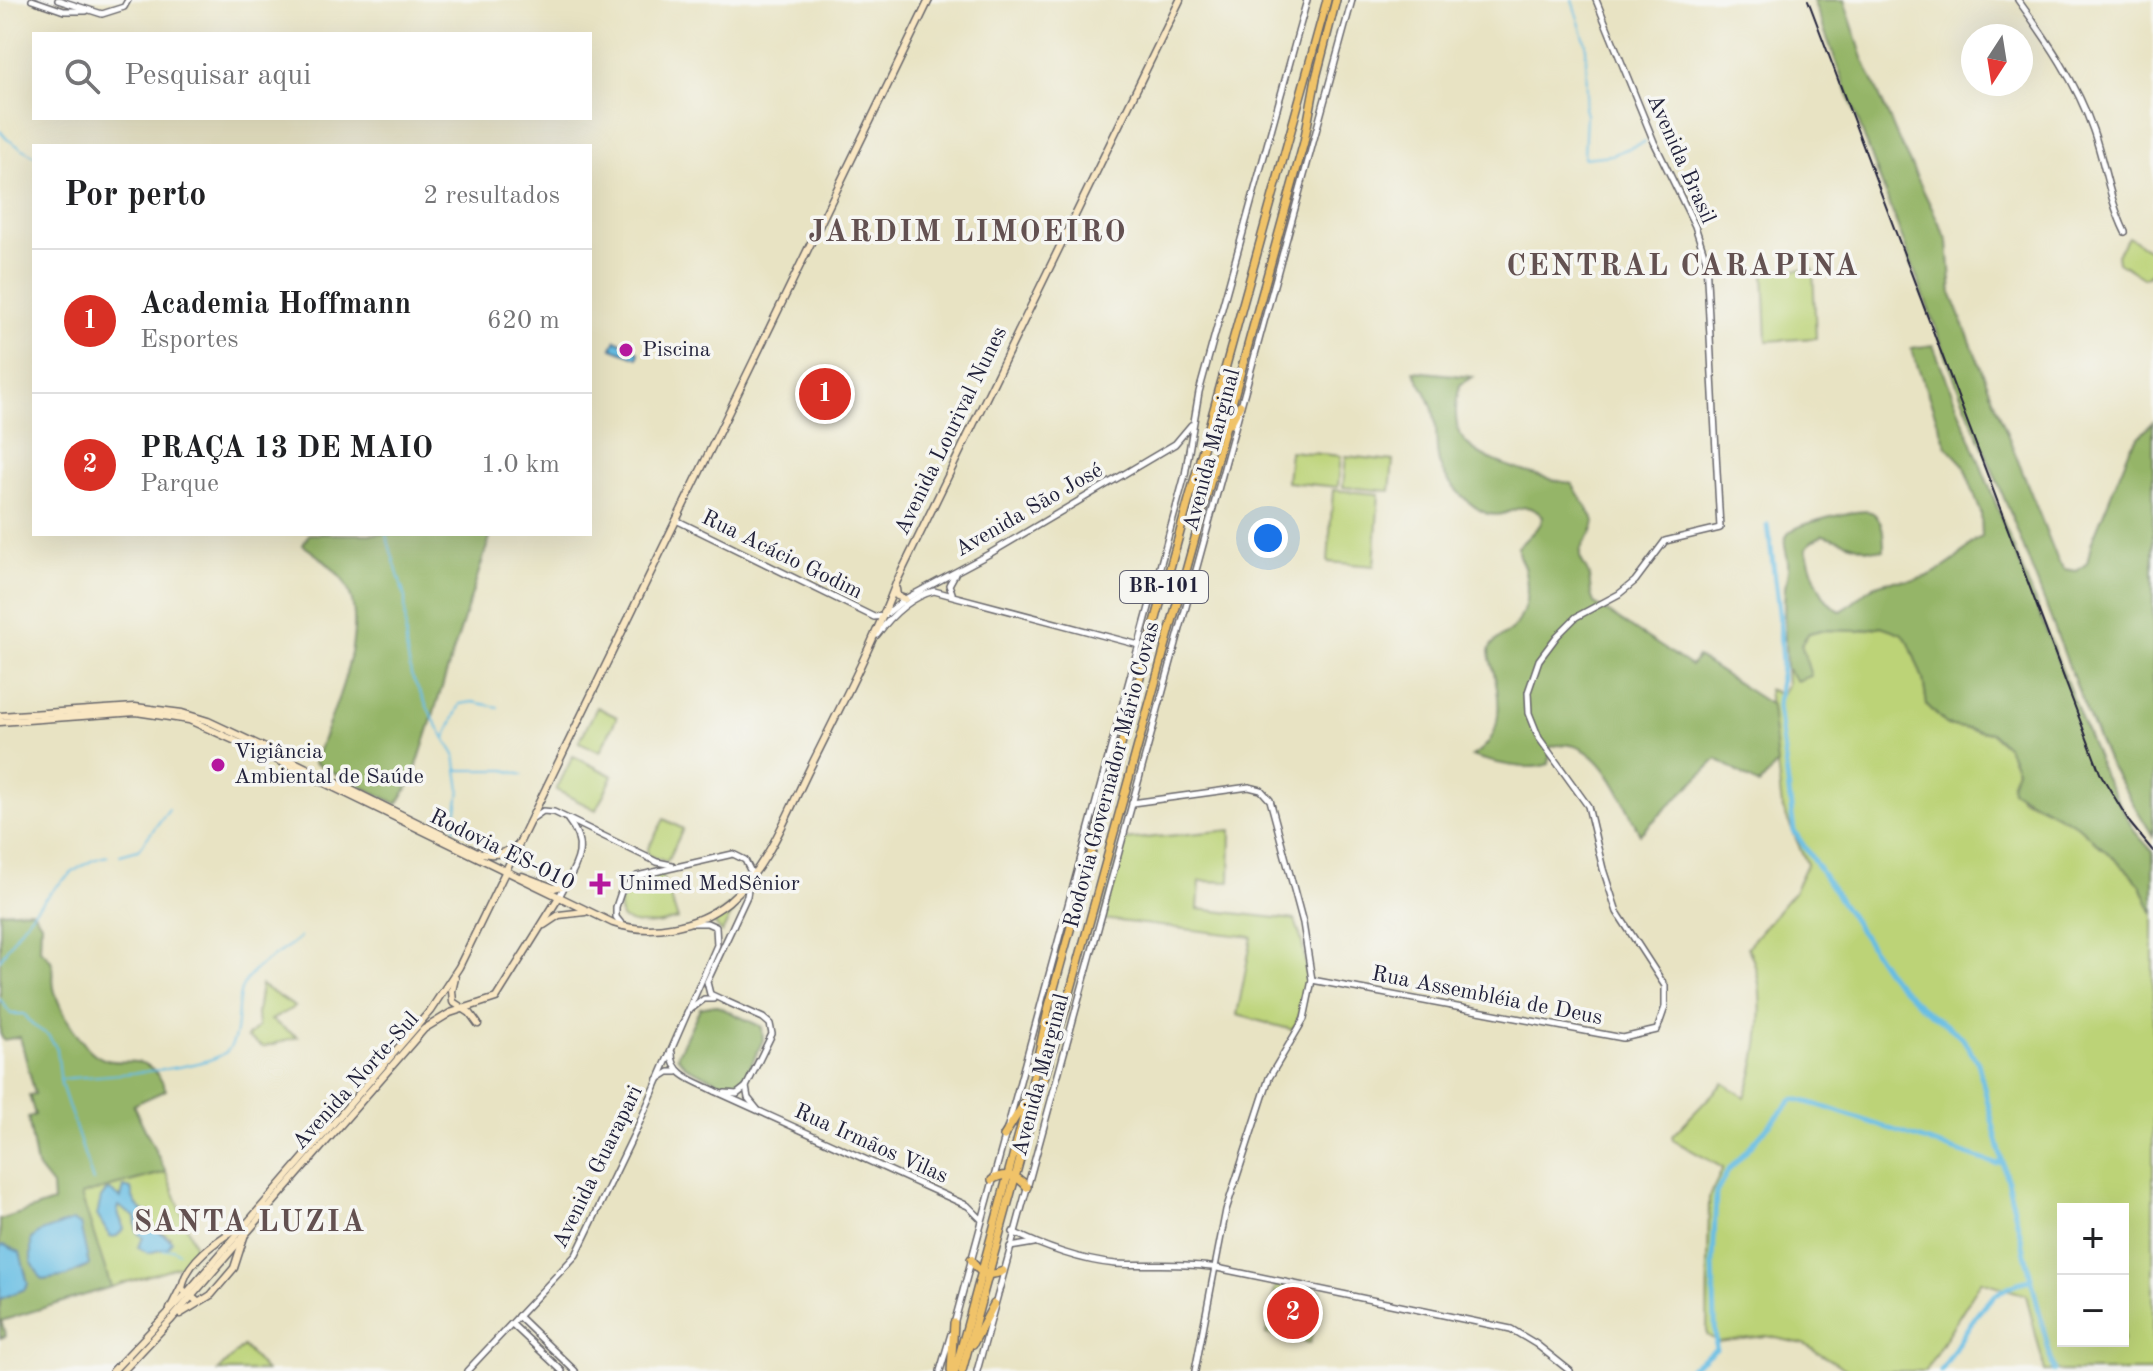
<!DOCTYPE html>
<html lang="pt">
<meta charset="utf-8">
<style>
:root{--surface:#fff;--page:#f2f2f2;--text:#202124;--muted:#757577;--line:#e0e0e0;--accent:#d93025}
body{margin:0;font-family:"Old Standard TT",serif;background:var(--page);color:var(--text)}
.controls{position:absolute;right:24px;bottom:24px;display:grid;overflow:hidden;border-radius:0px;box-shadow:0 8px 32px #0002}
.controls button{width:72px;height:72px;display:grid;place-items:center;padding:0;border:0;border-bottom:2px solid var(--line);background:var(--surface);color:var(--text);font:40px sans-serif}
.compass{position:absolute;left:1961px;top:24px;width:72px;height:72px;border-radius:50%;background:var(--surface);box-shadow:0 8px 32px #0002;rotate:192deg}
.you{position:absolute;left:1268px;top:538px;width:28px;height:28px;margin:-20px;border:6px solid #fff;border-radius:50%;background:#1a73e8;box-shadow:0 0 0 12px #1a73e833}
.badge{display:grid;place-items:center;width:52px;height:52px;border-radius:50%;background:var(--accent);color:#fff;font-size:26px;font-weight:700}
.pin{position:absolute;translate:-50% -50%;border:4px solid #fff;box-shadow:0 2px 8px #0006}
.list{margin:0;padding:0;list-style:none}
h2{display:flex;justify-content:space-between;align-items:center;height:104px;margin:0;padding:0 32px;font-size:34px}
h2 small{font-size:26px;font-weight:400;color:var(--muted)}
.list li{display:grid;grid-template-columns:52px 1fr auto;gap:24px;align-items:center;box-sizing:border-box;height:144px;padding:0 32px;border-top:2px solid var(--line)}
.list b{display:block;font-size:30px;white-space:nowrap}
.list p{margin:0;font-size:26px;white-space:nowrap;color:var(--muted)}
.list em{font-size:26px;font-style:normal;color:var(--muted)}
.icon{flex:none;width:44px;height:44px;fill:none;stroke:currentColor;stroke-width:2;stroke-linecap:round;stroke-linejoin:round}
.map{position:relative;flex:none;width:2153px;height:1371px;overflow:hidden}
.search{position:absolute;background:var(--surface);box-shadow:0 8px 32px #0002;left:32px;top:32px;width:560px;height:88px;display:flex;align-items:center;gap:20px;box-sizing:border-box;padding:0 28px;border-radius:0px;color:var(--muted);font-size:30px}
.panel{position:absolute;background:var(--surface);box-shadow:0 8px 32px #0002;left:32px;top:144px;width:560px;height:392px;border-radius:0px}
.map>svg:first-child{display:block}
.green{fill:#bcd377;stroke:#6f7a59;stroke-width:2;fill-rule:evenodd}
.forest{fill:#95b568;stroke:#5c6c52;stroke-width:2;fill-rule:evenodd}
.water{fill:#66bde3;stroke:#44708f;stroke-width:2}
.lines{fill:none;stroke-linecap:round;stroke-linejoin:round}
.stream{stroke:#66bde3;stroke-width:2}
.canal{stroke:#66bde3;stroke-width:5}
.tertiary-casing{stroke:#67666b;stroke-width:8}
.secondary-casing{stroke:#67666b;stroke-width:9}
.primary-casing{stroke:#67666b;stroke-width:10}
.tertiary{stroke:#fff;stroke-width:5}
.secondary{stroke:#f9e7c3;stroke-width:6}
.primary{stroke:#f0c369;stroke-width:7}
.rail{stroke:#22223b;stroke-width:2}
.poi-dot{fill:#b5179e;stroke:#f6f6f2;stroke-width:3}
.labels{text-anchor:middle;dominant-baseline:central;stroke-width:7;stroke-linejoin:round;paint-order:stroke}
.shield{fill:#f6f6f2;stroke:#626272;stroke-width:2}
.shield-label{font-size:20px;font-weight:bold;fill:#22223b}
.street-label{font-size:22px;fill:#22223b;stroke:#f6f6f2}
.poi-label{font-size:22px;fill:#22223b;stroke:#f6f6f2;text-anchor:start}
.district-label{font-size:30px;font-weight:bold;letter-spacing:2px;fill:#635151;stroke:#f6f6f2}
</style>
<div class="map">
<svg width="2153" height="1371" viewBox="0 0 2153 1371">
<rect width="100%" height="100%" fill="#f6f6f2"/>
<filter id="ink" filterUnits="userSpaceOnUse"><feTurbulence type="fractalNoise" baseFrequency=".0125" numOctaves="2"/><feDisplacementMap in="SourceGraphic" scale="16" xChannelSelector="R" yChannelSelector="G"/><feConvolveMatrix kernelMatrix="1 2 1 2 8 2 1 2 1" color-interpolation-filters="sRGB"/></filter>
<filter id="wash" filterUnits="userSpaceOnUse"><feTurbulence type="fractalNoise" baseFrequency=".006" numOctaves="4" result="noise"/><feDisplacementMap in="SourceGraphic" scale="32" xChannelSelector="R" yChannelSelector="G"/><feGaussianBlur stdDeviation="1.8" result="paint"/><feColorMatrix in="noise" values="0 0 0 0 0 0 0 0 0 0 0 0 0 0 0 0 0 1.4 0 .05"/><feComposite in="paint" operator="in"/></filter>
<g filter="url(#wash)">
<rect width="100%" height="100%" fill="#e8e3c3"/>
<g class="green">
<path d="M2128 237 2153 252V269L2148 276 2143 278 2118 262 2117 254Z"/>
<path d="M1813 269 1816 338 1767 341 1764 271Z"/>
<path d="M1290 451 1341 456 1338 487 1287 482Z"/>
<path d="M1346 456 1393 461 1390 491 1343 487Z"/>
<path d="M1333 490 1379 494 1374 566 1328 562Z"/>
<path d="M1881 626 1901 633 1909 643 1923 679 1927 705 1947 725 1991 733 2007 747 2017 769 2015 776 2020 798 2049 809 2077 825 2130 873 2141 886 2153 914V1371H2045L2026 1295 1981 1281 1925 1371H1849L1804 1344 1766 1336 1718 1342 1707 1335 1709 1198 1723 1168 1673 1140 1672 1136 1723 1083 1745 1097C1760 1057 1770 986 1747 947L1794 892 1807 864 1782 807 1768 689 1781 695 1787 685 1786 667 1809 633 1821 630 1860 631ZM2063 1209H2123V1341H2063Z"/>
<path d="M597 707 617 717 600 752 579 742Z"/>
<path d="M573 756 613 776 596 810 556 790Z"/>
<path d="M664 819 683 829 667 862 648 855 647 850Z"/>
<path d="M1231 830 1230 882 1200 881 1198 909 1295 920C1309 958 1312 994 1293 1030L1237 1015 1252 937 1101 919 1123 840Z"/>
<path d="M661 874 678 919C659 924 640 929 622 918 611 890 641 881 661 874Z"/>
<path d="M740 897 722 933 712 920Z"/>
<path d="M261 985 295 1007 271 1020 298 1037 263 1047 247 1037 258 1027 257 1014Z"/>
<path d="M166 1172 195 1247 189 1260 179 1266 111 1287 80 1195ZM122 1194 131 1197 143 1212 150 1213 149 1225 170 1237 168 1248 148 1253 142 1236 136 1228 135 1217 118 1206 116 1209 122 1222 99 1219V1207L121 1198Z"/>
<path d="M1276 1283 1321 1291 1310 1343 1266 1334Z"/>
<path d="M243 1346 266 1371H218Z"/>
</g>
<g class="forest">
<path d="M1813 0H1844L1863 58 1901 145 1948 241 1952 295 2058 561 2064 569 2077 571 2087 563 2092 541 2131 446 2153 422V836L2109 764 2085 708 2012 517 1957 385Z"/>
<path d="M1933 345 2104 776 2135 832 2153 852V914L2141 886 2130 873 2077 825 2012 791 2011 784 2017 769 2007 747 1991 733 1947 725 1927 705 1923 679 1909 643 1901 633 1881 626 1860 631 1821 630 1809 633 1801 644 1811 676 1797 681 1786 668C1785 642 1783 614 1785 588 1786 579 1789 572 1788 563 1788 554 1781 542 1788 534 1795 524 1859 508 1871 512 1884 517 1884 540 1884 551L1867 549 1823 535 1812 541 1806 549C1811 568 1821 604 1841 611 1857 603 1864 588 1882 583 1900 578 1913 584 1932 574 1941 569 1951 564 1958 557 1967 549 1971 541 1982 537L1981 513 1963 464 1947 447 1911 348Z"/>
<path d="M1414 371 1473 377 1460 385C1448 432 1461 449 1505 465 1527 473 1549 479 1572 484L1595 521C1592 540 1585 536 1581 549 1577 559 1585 564 1588 573 1592 585 1588 593 1595 604L1691 666 1697 657 1771 705 1777 764 1759 785 1717 759 1640 834C1622 800 1598 730 1550 747L1549 764C1527 772 1494 763 1472 756 1504 740 1501 700 1493 669 1491 662 1489 657 1489 650 1494 637 1508 636 1516 625 1527 610 1529 589 1525 571 1523 561 1517 558 1518 547L1540 525 1543 517C1521 493 1510 522 1486 513 1475 509 1465 499 1457 491 1427 459 1442 446 1433 410 1429 395 1420 383 1414 371Z"/>
<path d="M309 534H491L412 781 397 804 314 763C330 716 377 623 341 578 331 565 317 555 303 545Z"/>
<path d="M32 910 41 923 40 950C62 965 49 975 55 992 61 1012 76 1036 90 1050 119 1078 144 1039 166 1090L133 1105 166 1172 81 1195 111 1287 1 1321 6 1336 0 1338V1299L25 1289C32 1269 17 1259 4 1245L0 1246V1220L53 1202 52 1186 37 1167 28 1117 35 1115 29 1095 35 1094 20 1037 3 1040 0 1033V912ZM31 1239 87 1267 67 1276 44 1280 31 1261Z"/>
<path d="M715 1005 762 1027 763 1040 743 1082 730 1087 685 1066 677 1056 700 1008Z"/>
</g>
<g class="water">
<path d="M616 340 639 352 638 358 612 348Z"/>
<path d="M124 1187 131 1189C133 1201 139 1212 152 1214L149 1225 172 1241 168 1248 148 1253 138 1247 143 1238 137 1232 135 1217 118 1206 117 1210 124 1229 117 1236 110 1237 97 1215 101 1198 106 1191 110 1190 121 1198Z"/>
<path d="M72 1221 80 1224 89 1265 67 1276 42 1280 31 1261V1239L41 1232Z"/>
<path d="M4 1245 20 1252 28 1284 25 1289 0 1299V1246Z"/>
</g>
<g class="lines">
<g class="stream">
<path d="M1572 0 1586 44 1587 94 1584 108 1586 115 1584 158 1611 155 1645 142"/>
<path d="M0 131 7 139 34 156"/>
<path d="M386 534 405 598 406 647 411 675 434 720 455 755 460 790 454 830"/>
<path d="M446 736 460 704 473 702 498 707"/>
<path d="M459 770H505L523 775"/>
<path d="M120 855 138 850 169 809"/>
<path d="M0 960C20 926 67 861 108 856"/>
<path d="M0 999 11 1014H24L34 1026 48 1035 57 1049 61 1084 93 1181"/>
<path d="M60 1079C89 1076 210 1071 228 1050 241 1035 235 1008 241 990 251 964 281 955 300 937"/>
<path d="M163 1250 173 1249 179 1253"/>
</g>
<g class="canal">
<path d="M1768 525 1779 611 1782 666 1778 706 1794 831 1890 976 1919 1005 1961 1036 1978 1063 2054 1371"/>
<path d="M1689 1369 1716 1349 1713 1264 1716 1193 1728 1171 1791 1101 1795 1099 1818 1105 1996 1164 2002 1162"/>
<path d="M1941 1371C1966 1334 1982 1287 2031 1280"/>
</g>
</g>
</g>
<g filter="url(#ink)">
<g class="lines">
<defs>
<g id="tertiary">
<path d="M32 0 64 11H86"/>
<path d="M58 0 102 14 124 7 128 0"/>
<path d="M2018 0C2047 40 2077 83 2093 130 2105 164 2109 199 2125 232"/>
<path d="M676 520 874 617 884 616 905 599 989 554 1175 444 1191 425"/>
<path d="M952 593 949 585 955 574"/>
<path d="M877 635C891 616 911 597 934 591L1139 645"/>
<path d="M1132 803 1249 787 1261 790 1270 800 1303 923 1312 980 1304 1019 1269 1078 1226 1210 1195 1371"/>
<path d="M533 818 543 811 554 812 657 862 672 865"/>
<path d="M559 897C573 869 592 849 568 820"/>
<path d="M623 926 616 917V907L621 892 637 876 733 854 745 860 751 872 747 896 707 982 710 994 725 1001"/>
<path d="M1312 980 1623 1038 1657 1030 1665 1007V986L1617 912 1603 869 1588 806 1539 738 1529 713 1528 692 1539 660 1557 636 1576 617 1619 594 1635 581 1665 541 1720 528 1706 260 1695 226 1654 142 1596 0"/>
<path d="M723 1000 763 1018 770 1024 772 1034 746 1087 737 1094 725 1093"/>
<path d="M691 1009 704 999H713"/>
<path d="M672 1053C671 1076 698 1082 715 1091"/>
<path d="M658 1079 669 1072H677"/>
<path d="M746 1087 748 1098 757 1109"/>
<path d="M715 1091 968 1206 981 1219"/>
<path d="M1013 1232C1043 1247 1082 1261 1116 1264 1150 1266 1183 1262 1217 1268L1511 1329 1536 1344 1570 1371"/>
<path d="M1010 1247 1034 1243"/>
<path d="M518 1316 575 1371"/>
<path d="M512 1324 562 1371"/>
<path d="M954 1324 1185 475 1199 392 1307 0"/>
<path d="M467 1371 576 1255 638 1126 717 945 716 927 707 923H693"/>
<path d="M940 1371 951 1334"/>
<path d="M977 1371 1352 0"/>
</g>
<g id="secondary">
<path d="M896 589 897 596 905 599"/>
<path d="M0 716 135 707 182 713 208 721 274 752 475 851C490 857 505 854 518 845"/>
<path d="M0 722 136 712 189 720 271 757 613 923C650 936 697 927 728 902 768 868 787 814 810 768 841 706 872 646 897 581L1180 0"/>
<path d="M522 876 554 888 565 885"/>
<path d="M544 925 559 915 585 912"/>
<path d="M455 978 452 991 453 1002 470 1013 478 1024"/>
<path d="M198 1302 182 1289C185 1260 220 1239 242 1225"/>
<path d="M170 1309 181 1287"/>
<path d="M180 1314 211 1295 234 1268 244 1237"/>
<path d="M113 1371 186 1294 430 1011 459 967 929 0"/>
<path d="M123 1371 170 1321 424 1029 450 1013 496 998 559 897"/>
</g>
<g id="primary">
<path d="M1230 424 1240 405"/>
<path d="M1004 1136 1025 1102"/>
<path d="M992 1180C1004 1172 1018 1175 1027 1187"/>
<path d="M971 1259C978 1273 988 1278 1003 1271"/>
<path d="M973 1344 994 1304"/>
<path d="M951 1371 954 1323"/>
<path d="M955 1371 1029 1097 1049 1006 1327 0"/>
<path d="M962 1371 1028 1130 1066 1007 1304 142 1316 78 1336 0"/>
</g>
</defs>
<use href="#tertiary" class="tertiary-casing"/>
<use href="#secondary" class="secondary-casing"/>
<use href="#primary" class="primary-casing"/>
<use href="#tertiary" class="tertiary"/>
<use href="#secondary" class="secondary"/>
<use href="#primary" class="primary"/>
<path class="rail" d="M1808 0 2100 773 2130 823 2153 851"/>
</g>
</g>
<g class="poi-dot">
<circle cx="626" cy="350" r="8"/>
<circle cx="218" cy="765" r="8"/>
<path d="M596 872h8v8h8v8h-8v8h-8v-8h-8v-8h8z"/>
</g>
<g class="labels">
<rect class="shield" x="1120" y="571" width="88" height="32" rx="6"/>
<g class="shield-label">
<text x="1164" y="587">BR-101</text>
</g>
<g class="street-label">
<text transform="translate(1681 159) rotate(66)">Avenida Brasil</text>
<text transform="translate(951 431) rotate(-64)">Avenida Lourival Nunes</text>
<text transform="translate(1212 450) rotate(-75)">Avenida Marginal</text>
<text transform="translate(1029 510) rotate(-30)">Avenida São José</text>
<text transform="translate(782 555) rotate(26)">Rua Acácio Godim</text>
<text transform="translate(1112 775) rotate(-75)">Rodovia Governador Mário Covas</text>
<text transform="translate(502 850) rotate(26)">Rodovia ES-010</text>
<text transform="translate(1487 996) rotate(11)">Rua Assembléia de Deus</text>
<text transform="translate(1041 1075) rotate(-75)">Avenida Marginal</text>
<text transform="translate(356 1081) rotate(-48)">Avenida Norte-Sul</text>
<text transform="translate(871 1144) rotate(24)">Rua Irmãos Vilas</text>
<text transform="translate(598 1167) rotate(-64)">Avenida Guarapari</text>
</g>
<g class="poi-label">
<text x="642" y="350">Piscina</text>
<text x="234" y="752">Vigiância<tspan x="234" dy="25">Ambiental de Saúde</tspan></text>
<text x="618" y="884">Unimed MedSênior</text>
</g>
<g class="district-label">
<text x="968" y="233">JARDIM LIMOEIRO</text>
<text x="1683" y="267">CENTRAL CARAPINA</text>
<text x="250" y="1223">SANTA LUZIA</text>
</g>
</g>
</svg>
<div class="controls">
<button>+</button>
<button>−</button>
</div>
<svg class="compass" viewBox="-18 -18 36 36"><path d="M0-13l5 13h-10z" fill="#e53935"/><path d="M0 13l5-13h-10z" fill="#757577"/></svg>
<div class="you"></div>
<div class="pin badge" style="left:825px;top:394px">1</div>
<div class="pin badge" style="left:1293px;top:1313px">2</div>
<div class="search"><svg class="icon" aria-label="search" viewBox="0 0 24 24"><circle cx="10" cy="10" r="6"/><path d="M15 15l6 6"/></svg>Pesquisar aqui</div>
<section class="panel">
<h2>Por perto<small>2 resultados</small></h2>
<ul class="list">
<li><span class="badge">1</span><div><b>Academia Hoffmann</b><p>Esportes</p></div><em>620 m</em></li>
<li><span class="badge">2</span><div><b>PRAÇA 13 DE MAIO</b><p>Parque</p></div><em>1.0 km</em></li>
</ul>
</section>
</div>
